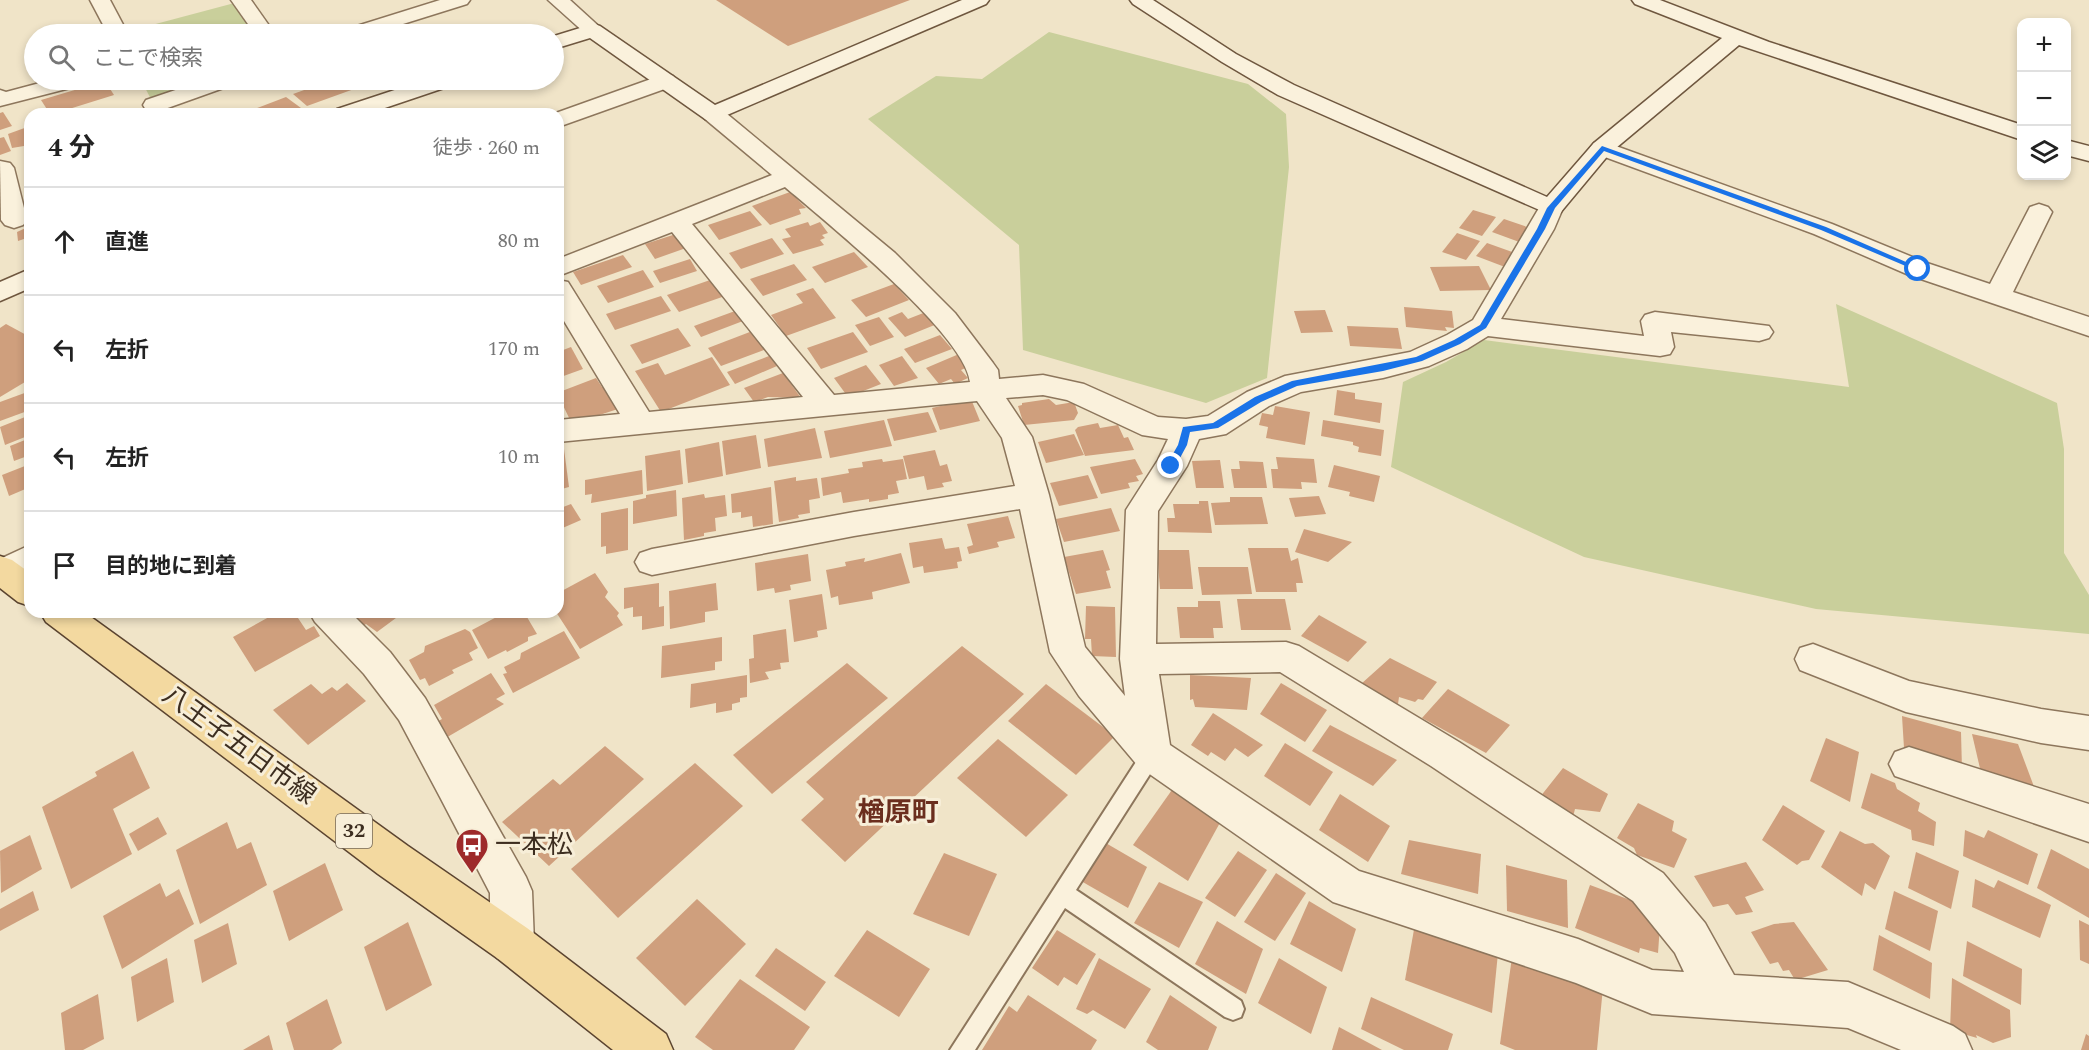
<!DOCTYPE html>
<html lang="ja">
<meta charset="utf-8">
<style>
:root{--surface:#fff;--page:#f6f6f6;--text:#222;--muted:#767676;--line:#e0e0e0}
body{margin:0;font-family:Spectral,"Noto Sans JP",serif;background:var(--page);color:var(--text)}
.controls{position:absolute;right:18px;top:18px;display:grid;overflow:hidden;border-radius:12px;box-shadow:0 3px 9px #0003}
.controls button{width:54px;height:54px;display:grid;place-items:center;padding:0;border:0;border-bottom:2px solid var(--line);background:var(--surface);color:var(--text);font:30px sans-serif}
.stop{position:absolute;width:18px;height:18px;margin:-14px;border:4px solid #1a73e8;border-radius:50%;background:#fff}
.stop.end{background:#1a73e8;border-color:#fff;box-shadow:0 2px 6px #0008}
.list{margin:0;padding:0;list-style:none}
h2{display:flex;justify-content:space-between;align-items:center;height:78px;margin:0;padding:0 24px;font-size:26px}
h2 small{font-size:20px;font-weight:400;color:var(--muted)}
.list li{display:grid;grid-template-columns:39px 1fr auto;gap:18px;align-items:center;box-sizing:border-box;height:108px;padding:0 24px;border-top:2px solid var(--line)}
.list b{display:block;font-size:22px;white-space:nowrap}
.list em{font-size:20px;font-style:normal;color:var(--muted)}
.icon{flex:none;width:33px;height:33px;fill:none;stroke:currentColor;stroke-width:2;stroke-linecap:round;stroke-linejoin:round}
.map{position:relative;flex:none;width:2089px;height:1050px;overflow:hidden}
.search{position:absolute;background:var(--surface);box-shadow:0 3px 9px #0003;left:24px;top:24px;width:540px;height:66px;display:flex;align-items:center;gap:15px;box-sizing:border-box;padding:0 21px;border-radius:33px;color:var(--muted);font-size:22px}
.panel{position:absolute;background:var(--surface);box-shadow:0 3px 9px #0003;left:24px;top:108px;width:540px;height:510px;border-radius:18px}
.map>svg:first-child{display:block}
.green{fill:#c9cf9b}
.building{fill:#cf9f7d}
.lines{fill:none;stroke-linecap:round;stroke-linejoin:round}
.lane-casing{stroke:#8d765c;stroke-width:4}
.street-casing{stroke:#8d765c;stroke-width:3}
.secondary-casing{stroke:#6f573f;stroke-width:3}
.primary-casing{stroke:#5b4430;stroke-width:3}
.lane{fill:#faf1dc;fill-rule:evenodd}
.street{fill:#faf1dc;fill-rule:evenodd}
.secondary{fill:#faf1dc;fill-rule:evenodd}
.primary{fill:#f3d9a0;fill-rule:evenodd}
.route{fill:#1a73e8}
.labels{text-anchor:middle;dominant-baseline:central;stroke-width:6;stroke-linejoin:round;paint-order:stroke}
.shield{fill:#f7eed8;stroke:#756857;stroke-width:1.5}
.shield-label{font-size:20px;font-weight:bold;fill:#3d2e20}
.near-street-label{font-size:26px;fill:#3d2e20;stroke:#f7eed8}
.near-poi-label{font-size:26px;fill:#3d2e20;stroke:#f7eed8;text-anchor:start}
.near-neighbourhood-label{font-size:27px;font-weight:bold;fill:#6b2e1e;stroke:#f7eed8}
</style>
<div class="map">
<svg width="2089" height="1050" viewBox="0 0 2089 1050">
<rect width="100%" height="100%" fill="#f0e4c8"/>
<g class="green">
<path d="M242 1 265 34H118Z"/>
<path d="M1049 32 1248 84 1286 114 1289 167 1267 378 1206 403 1023 350 1019 245 868 119 936 76 982 79Z"/>
<path d="M141 80H224L154 105Z"/>
<path d="M1836 304 2057 403 2064 449V553L2089 595V634L1816 609 1584 557 1391 467 1403 382 1446 362 1484 340 1849 387Z"/>
</g>
<g class="building">
<path d="M716 0H910L788 46Z"/>
<path d="M332 80H379L307 106 293 94Z"/>
<path d="M105 81 114 95 53 114H50L41 100Z"/>
<path d="M286 97 301 108 286 114H242Z"/>
<path d="M3 112 12 126 0 130V113Z"/>
<path d="M30 126V145L12 148 8 134Z"/>
<path d="M4 137 11 151 0 155V138Z"/>
<path d="M790 192 806 208 799 209 801 214 770 225 752 206Z"/>
<path d="M1473 210 1496 217 1482 236 1459 228Z"/>
<path d="M750 211 762 225 719 240 708 225Z"/>
<path d="M1504 219 1533 229 1522 243 1492 232Z"/>
<path d="M808 222 810 226 820 222 828 233 822 235 825 238 820 240 824 245 793 254 782 239 791 237 785 229Z"/>
<path d="M30 226V241L25 243 24 239 18 241 17 232Z"/>
<path d="M1457 233 1480 241 1466 260 1442 252Z"/>
<path d="M676 234 686 248 655 259 645 244Z"/>
<path d="M772 238 784 254 741 269 729 253Z"/>
<path d="M1487 243 1515 253 1505 267 1476 256Z"/>
<path d="M854 252 868 267 825 283 812 267Z"/>
<path d="M623 255 632 267 581 285 573 272Z"/>
<path d="M690 259 697 271 660 283 653 271Z"/>
<path d="M794 264 807 280 763 296 750 279Z"/>
<path d="M1479 266 1491 290 1440 291 1430 267Z"/>
<path d="M643 270 654 287 608 303 597 286Z"/>
<path d="M713 279 725 296 679 312 667 295Z"/>
<path d="M894 284 909 300 866 317 851 300Z"/>
<path d="M813 288 836 318 786 336 771 315 803 303 796 294Z"/>
<path d="M661 296 671 311 615 330 606 314Z"/>
<path d="M1404 307 1452 311 1454 328 1445 327 1447 331 1406 327Z"/>
<path d="M1325 310 1333 332 1301 333 1294 311Z"/>
<path d="M735 311 743 321 701 337 694 326Z"/>
<path d="M902 312 908 319 926 312 937 324 905 337 888 318Z"/>
<path d="M879 317 894 337 870 346 855 325Z"/>
<path d="M6 324 30 337V379L0 397V328Z"/>
<path d="M1347 326 1398 328 1402 349 1350 346Z"/>
<path d="M678 328 691 346 642 364 630 345Z"/>
<path d="M755 330 769 348 721 366 708 348Z"/>
<path d="M853 332 868 352 821 369 807 348Z"/>
<path d="M940 335 952 349 915 363 904 349Z"/>
<path d="M571 347 583 369 558 378V352Z"/>
<path d="M959 354 970 366 961 370 968 378 955 384 951 379 939 384 926 368Z"/>
<path d="M769 356 777 366 735 384 727 372Z"/>
<path d="M902 356 918 378 894 386 879 365Z"/>
<path d="M712 357 730 385 661 412 635 371 658 363 665 375Z"/>
<path d="M866 365 881 384 848 397 834 378Z"/>
<path d="M783 373 801 398 768 397 754 402 744 388Z"/>
<path d="M596 378 602 387 610 384 624 407 572 424 558 395 562 391Z"/>
<path d="M1337 390 1355 393V399L1382 403 1380 423 1334 415Z"/>
<path d="M30 391V410L0 421V402Z"/>
<path d="M971 399 980 421 940 430 932 408Z"/>
<path d="M1049 399 1056 405 1074 402 1078 413 1074 420 1024 425 1018 406 1022 405V403Z"/>
<path d="M1275 406 1310 412 1305 445 1266 438 1268 427 1259 425 1262 413 1273 415Z"/>
<path d="M928 412 937 432 894 441 887 419Z"/>
<path d="M30 415V435L5 445 0 427Z"/>
<path d="M884 420 892 446 830 458 824 431Z"/>
<path d="M1323 420 1384 430 1381 456 1358 452 1359 447 1353 445V442L1321 436Z"/>
<path d="M1098 423 1100 428 1118 425 1124 438 1128 437 1134 450 1085 456 1075 430 1078 427Z"/>
<path d="M815 428 822 458 768 467 764 439Z"/>
<path d="M1074 434 1084 455 1046 463 1038 442Z"/>
<path d="M756 435 761 468 726 475 722 441Z"/>
<path d="M30 438V455L14 461 10 446Z"/>
<path d="M719 442 723 476 688 483 685 449Z"/>
<path d="M564 449 569 487 558 490V451Z"/>
<path d="M680 450 683 484 647 491 645 456Z"/>
<path d="M935 450 940 466 947 464 952 481 942 483 944 487 927 490 924 476 909 479 903 456Z"/>
<path d="M1276 457 1314 459 1317 483 1301 482 1302 489 1273 488 1271 469H1278Z"/>
<path d="M882 459 883 462 903 459 907 479 896 481 899 493 888 495V499L869 502V499L843 503 841 492 823 496 821 478 849 473 848 469 863 467 862 462Z"/>
<path d="M1135 459 1143 474 1136 476 1139 481 1128 483 1130 488 1101 494 1090 467Z"/>
<path d="M1220 460 1224 488H1196L1192 461Z"/>
<path d="M1239 461 1263 462 1267 488H1234L1231 469H1240Z"/>
<path d="M30 464V487L9 496 2 475Z"/>
<path d="M1334 465 1380 476 1374 502 1349 496 1350 492 1328 487Z"/>
<path d="M642 470 643 494 591 503 592 494 585 495V480Z"/>
<path d="M1088 475 1098 498 1059 506 1050 483Z"/>
<path d="M796 477V481L817 478 820 498 809 500 810 513 798 515 799 518 779 522 774 481Z"/>
<path d="M771 487 773 524 753 527 752 516 741 518V512L732 513 731 494Z"/>
<path d="M676 490 677 516 633 524V501L646 498V495Z"/>
<path d="M704 494 705 498 725 495 727 516 715 518 716 531 704 533V536L684 540 682 498Z"/>
<path d="M1319 496 1326 514 1295 517 1289 498Z"/>
<path d="M1230 497H1262L1268 524 1215 525 1211 503 1230 502Z"/>
<path d="M1199 501H1208L1212 533 1168 532 1167 518H1175L1173 504H1199Z"/>
<path d="M571 504 581 520 558 530V509Z"/>
<path d="M628 508V550L606 554V546L601 547V513Z"/>
<path d="M1111 508 1120 531 1064 542 1056 519Z"/>
<path d="M1008 516 1015 538 997 542 999 547 969 554 967 547 973 545 967 524Z"/>
<path d="M1304 529 1352 542 1328 562 1295 552Z"/>
<path d="M942 538 945 549 959 547 962 561 957 562 958 568 924 573 923 566 913 568 909 543Z"/>
<path d="M1248 548H1288L1291 561 1298 558 1303 583H1296L1297 592H1256Z"/>
<path d="M1103 550 1110 570 1106 571 1111 588 1076 594 1064 557Z"/>
<path d="M1157 550H1189L1193 589H1160Z"/>
<path d="M901 553 910 583 872 592 873 599 839 605 838 596 831 598 826 570 846 566 845 562 865 558 864 562Z"/>
<path d="M808 554 811 581 790 585 791 590 775 593 774 588 757 591 755 563Z"/>
<path d="M1198 567H1248L1252 594 1202 595Z"/>
<path d="M595 573 608 592 605 597 619 613 617 616 623 625 580 649 556 612H558V593Z"/>
<path d="M659 583V607L664 606V626L642 630V616L633 617V607L624 609V588Z"/>
<path d="M716 583 718 610 705 612V622L670 629 669 591Z"/>
<path d="M822 594 827 629 817 631 818 637 794 642 789 600Z"/>
<path d="M1237 599H1285L1291 630H1241Z"/>
<path d="M1198 601H1220L1223 628H1213L1214 638H1180L1177 607H1198Z"/>
<path d="M1086 606 1115 607 1116 657 1092 656 1091 639H1085Z"/>
<path d="M278 612H294L306 630 314 626 320 636 255 672 233 637Z"/>
<path d="M349 612H395L400 615 377 632 366 624 360 628Z"/>
<path d="M506 612H524L537 634 528 637V641L507 652 506 650 488 659 472 630Z"/>
<path d="M1319 615 1367 642 1348 662 1301 636Z"/>
<path d="M465 629 470 632 478 648 469 653 473 660 452 670 454 673 429 686 425 678 420 680 409 660 424 652 425 646Z"/>
<path d="M786 629 789 662 780 663 781 669 765 672 769 679 750 683 749 659 754 658 753 635Z"/>
<path d="M564 631 580 658 513 693 503 674 507 673 504 667 520 659 521 653Z"/>
<path d="M722 637V661L715 662V670L661 678 662 646Z"/>
<path d="M962 646 1024 694 845 862 801 820 824 799 806 782Z"/>
<path d="M1390 658 1437 682 1423 700 1418 699 1415 702 1399 697 1398 704 1361 684Z"/>
<path d="M847 663 888 698 772 794 733 755Z"/>
<path d="M491 673 505 694 496 699 504 704 444 739 435 723 442 719 434 705Z"/>
<path d="M747 675V697L740 698V702L732 704V710L716 713V703L690 708 691 684Z"/>
<path d="M1190 675 1251 678 1247 710 1195 707 1193 699 1190 700Z"/>
<path d="M347 683 366 701 308 745 273 710 311 684 322 694 332 687 337 691Z"/>
<path d="M1281 683 1327 710 1305 742 1260 714Z"/>
<path d="M1046 684 1115 736 1076 775 1008 721Z"/>
<path d="M1448 689 1510 725 1486 753 1422 718Z"/>
<path d="M1213 713 1263 745 1248 757 1235 748 1225 761 1211 752 1208 756 1191 745Z"/>
<path d="M1902 716 1961 732 1962 769 1904 748Z"/>
<path d="M1330 725 1397 760 1373 786 1312 751Z"/>
<path d="M1972 734 2018 744 2036 792 1982 777Z"/>
<path d="M1826 738 1859 752 1850 802 1810 781Z"/>
<path d="M998 739 1068 795 1026 837 957 778Z"/>
<path d="M1285 743 1333 772 1310 806 1264 776Z"/>
<path d="M605 746 644 779 549 866 502 822 553 779 560 785Z"/>
<path d="M133 751 150 788 113 809 132 854 71 889 42 807 97 776 95 772Z"/>
<path d="M695 763 743 806 618 918 571 869Z"/>
<path d="M1563 768 1608 794 1600 812 1575 809 1573 817 1540 797Z"/>
<path d="M1871 773 1895 783 1897 789 1920 803 1918 811 1936 822 1934 846 1912 840 1911 830 1861 808Z"/>
<path d="M1174 787 1222 819 1188 881 1133 845Z"/>
<path d="M1340 794 1390 826 1368 862 1319 830Z"/>
<path d="M1638 803 1674 821 1672 831 1687 839 1674 868 1637 855 1634 848 1617 838Z"/>
<path d="M1783 805 1825 831 1809 860 1802 861 1797 865 1762 840Z"/>
<path d="M158 817 167 834 138 851 129 834Z"/>
<path d="M227 822 237 849 251 842 267 885 200 924 176 850Z"/>
<path d="M1965 830 1984 838 1988 830 2038 854 2028 885 1963 856Z"/>
<path d="M1840 831 1865 844 1873 843 1890 856 1875 890 1865 883 1862 896 1821 867Z"/>
<path d="M30 835 42 869 1 893 0 851Z"/>
<path d="M1409 840 1481 854 1478 894 1401 874Z"/>
<path d="M1104 842 1147 867 1128 908 1081 881Z"/>
<path d="M2051 849 2089 869V918L2037 888Z"/>
<path d="M1238 851 1267 870 1235 917 1205 898Z"/>
<path d="M1916 852 1959 871 1951 909 1908 888Z"/>
<path d="M944 853 997 874 969 936 913 914Z"/>
<path d="M1746 862 1764 890 1745 897 1753 912 1736 915 1728 904 1713 907 1694 876Z"/>
<path d="M325 863 343 910 289 941 273 891Z"/>
<path d="M1506 865 1567 880 1568 928 1507 911Z"/>
<path d="M1276 873 1306 893 1275 941 1244 922Z"/>
<path d="M1975 879 1994 888 1998 880 2051 905 2040 938 1972 907Z"/>
<path d="M1159 882 1203 902 1179 948 1134 923Z"/>
<path d="M160 883 166 897 179 889 194 924 122 969 103 916Z"/>
<path d="M1590 885 1649 907V923L1660 925 1658 953 1640 948 1639 953 1575 928Z"/>
<path d="M33 891 39 910 0 931V909Z"/>
<path d="M1894 891 1938 911 1930 951 1885 929Z"/>
<path d="M697 899 746 944 685 1006 636 958Z"/>
<path d="M1309 901 1356 929 1342 972 1290 944Z"/>
<path d="M2079 920 2089 925V964L2080 960Z"/>
<path d="M1217 921 1263 949 1246 994 1195 964Z"/>
<path d="M408 922 432 985 386 1011 364 947Z"/>
<path d="M1794 922 1828 970 1795 980 1789 970 1783 971 1778 962 1770 964 1751 932 1774 924Z"/>
<path d="M228 923 237 964 202 983 194 940Z"/>
<path d="M1415 924 1499 943 1492 1013 1405 980Z"/>
<path d="M867 930 930 969 899 1017 834 976Z"/>
<path d="M1057 930 1096 954 1077 985 1064 977 1058 986 1032 968Z"/>
<path d="M1879 935 1932 963 1930 999 1873 970Z"/>
<path d="M1967 941 2022 969 2021 1005 1963 976Z"/>
<path d="M776 948 826 982 805 1011 755 976Z"/>
<path d="M1512 957 1603 987 1597 1050H1515L1500 1044Z"/>
<path d="M167 958 174 1002 137 1022 131 977Z"/>
<path d="M1099 958 1151 989 1125 1029 1093 1010 1087 1014 1076 1009Z"/>
<path d="M1279 958 1327 987 1311 1034 1258 1003Z"/>
<path d="M1952 978 2010 1010 2011 1037 1993 1043 1976 1035 1977 1038 1950 1030Z"/>
<path d="M740 979 810 1027 794 1050H713L695 1037Z"/>
<path d="M98 994 104 1039 83 1050H65L61 1013Z"/>
<path d="M1028 995 1097 1040 1091 1050H982L1009 1006 1017 1012Z"/>
<path d="M1170 995 1217 1027 1208 1050H1158L1146 1042Z"/>
<path d="M1371 997 1453 1034 1448 1050H1404L1361 1029Z"/>
<path d="M327 999 342 1043 332 1050H294L286 1023Z"/>
<path d="M1339 1027 1382 1050H1332Z"/>
<path d="M2086 1034 2089 1036V1050H2081Z"/>
<path d="M269 1035 273 1050H243Z"/>
</g>
<g class="lines">
<defs>
<path id="lane" d="M1152 745 1159 748 1162 754 1159 760 1076 890 1241 1001 1244 1009 1241 1017 1233 1020 1225 1017 1065 908 975 1050H950L1145 748Z"/>
<g id="street">
<path d="M90 0H110L128 34H108Z"/>
<path d="M231 0H251L275 34H255Z"/>
<path d="M440 0H470L467 4 371 34H341L344 30Z"/>
<path d="M548 0H570L603 30 600 34H586Z"/>
<path d="M665 74 673 76 676 81 673 86 558 127V114H553Z"/>
<path d="M51 80H85L82 85 0 106V90L6 92Z"/>
<path d="M205 80H235L232 85 162 110 154 112 146 110 143 105 146 100Z"/>
<path d="M713 107 721 109 895 253 955 313 993 363 998 370 999 379 1043 375 1084 384 1158 417 1186 419 1208 416 1247 392 1285 376 1410 352 1447 335 1473 320 1539 208 1542 203 1551 201 1560 203 1563 208 1554 229 1501 319 1644 336 1641 321 1645 315 1655 312 1769 326 1773 332 1769 338 1759 341 1671 332 1674 347 1670 354 1660 356 1488 336 1467 349 1429 366 1383 378 1301 392 1269 406 1226 434 1199 439 1187 466 1158 511 1156 644 1286 642 1299 646 1459 742 1663 873 1705 923 1734 975 1848 982 1953 1026 1965 1034 1972 1050H1901L1848 1028 1652 1014 1576 983 1333 902 1138 766 1079 696 1050 652 1020 509 854 536 652 575 640 571 635 562 640 553 652 549 854 512 1015 486 1002 438 977 401 558 442V420L620 414 558 311V280L568 282 649 412 803 397 672 232 558 276V259L772 175 705 119 702 114 705 109ZM785 187C825 221 965 334 970 382L834 395 692 224ZM1043 395 1067 400 1142 435 1168 439 1158 460 1126 510 1120 659 1125 696 1085 647 1049 495 1032 437 1006 398ZM1280 672 1431 766 1633 901 1675 953 1684 972 1652 970 1578 939 1359 871 1170 745 1159 674Z"/>
<path d="M1602 141 1832 224 1927 263 1990 284 2030 207 2039 204 2048 207 2052 212 2013 292 2089 317V336L1909 275 1814 234 1594 153 1590 148 1594 143Z"/>
<path d="M0 161 10 163 14 168 27 220 23 225 14 228 5 225 1 220Z"/>
<path d="M30 545V575C21 580 11 588 0 585V559Z"/>
<path d="M309 612H350L390 652 425 698 526 877 532 891 534 943 527 958 512 965 497 958 490 943V893L440 797 399 720 364 674 315 622Z"/>
<path d="M1813 644 1909 681 2041 709 2089 716V750L2041 743 1906 712 1800 670 1795 659 1800 648Z"/>
<path d="M1909 747 2089 804V842L1895 776 1889 764 1895 752Z"/>
</g>
<g id="secondary">
<path d="M962 0H989L986 4 713 121 705 119 590 38 554 49V36L593 24 600 26 715 105Z"/>
<path d="M1130 0H1153L1236 54 1294 85 1547 197 1594 143 1722 38 1635 4 1632 0H1660L1769 42 2022 125V140L1739 45 1610 153 1560 213 1551 215 1278 95 1222 62 1133 4Z"/>
<path d="M425 80H456L453 85 367 114H334L337 109Z"/>
<path d="M2066 140 2089 146V161L2066 155Z"/>
<path d="M30 269V288L0 301V282Z"/>
</g>
<g id="primary">
<path d="M0 556 12 560 30 573V606L18 602 0 588Z"/>
<path d="M40 612H84L408 846 527 928 666 1034 673 1050H613L497 958 378 874 46 622Z"/>
</g>
</defs>
<use href="#lane" class="lane-casing"/>
<use href="#street" class="street-casing"/>
<use href="#secondary" class="secondary-casing"/>
<use href="#primary" class="primary-casing"/>
<use href="#lane" class="lane"/>
<use href="#street" class="street"/>
<use href="#secondary" class="secondary"/>
<use href="#primary" class="primary"/>
</g>
<path class="route" d="M1602 146 1826 227 1922 269 1915 270 1821 230 1604 151 1555 208 1545 229 1486 328 1460 344 1422 361 1383 371 1297 386 1261 402 1218 428 1190 432 1187 445 1174 469H1168L1166 466 1178 445 1183 427 1213 423 1255 397 1292 381 1416 357 1454 340 1480 325 1537 229 1547 208Z"/>
<defs>
<symbol id="bus-pin" viewBox="-11 -11 22 30"><path d="M0 17L-7.5 6A9.5 9.5 0 1 1 7.5 6Z" fill="#9e2a2b" stroke="#f7eed8"/><path d="M-5-6H5V4H4V6H2V4H-2V6H-4V4H-5ZM-3.5-4V0h7V-4ZM-3.5 1.2v1.5H-2V1.2ZM2 1.2v1.5H3.5V1.2Z" fill="#fff"/></symbol>
</defs>
<g fill-rule="evenodd">
<use href="#bus-pin" x="453" y="826" width="38" height="52"/>
</g>
<g class="labels">
<rect class="shield" x="336" y="814" width="36" height="34" rx="4.5"/>
<g class="shield-label">
<text x="354" y="831">32</text>
</g>
<g class="near-street-label">
<text transform="translate(239 745) rotate(36)">八王子五日市線</text>
</g>
<g class="near-poi-label">
<text x="495" y="845">一本松</text>
</g>
<g class="near-neighbourhood-label">
<text x="898" y="813">楢原町</text>
</g>
</g>
</svg>
<div class="controls">
<button>+</button>
<button>−</button>
<button><svg class="icon" aria-label="layers" viewBox="0 0 24 24"><path d="M12 4l9 5-9 5-9-5zM3 14l9 5 9-5"/></svg></button>
</div>
<div class="stop" style="left:1918px;top:269px"></div>
<div class="stop end" style="left:1171px;top:466px"></div>
<div class="search"><svg class="icon" aria-label="search" viewBox="0 0 24 24"><circle cx="10" cy="10" r="6"/><path d="M15 15l6 6"/></svg>ここで検索</div>
<section class="panel">
<h2>4 分<small>徒歩 · 260 m</small></h2>
<ul class="list">
<li><svg class="icon" aria-label="ahead" viewBox="0 0 24 24"><path d="M12 20V5M6 11l6-6 6 6"/></svg><div><b>直進</b></div><em>80 m</em></li>
<li><svg class="icon" aria-label="left" viewBox="0 0 24 24"><path d="M17 20v-9H6M10 6l-5 5 5 5"/></svg><div><b>左折</b></div><em>170 m</em></li>
<li><svg class="icon" aria-label="left" viewBox="0 0 24 24"><path d="M17 20v-9H6M10 6l-5 5 5 5"/></svg><div><b>左折</b></div><em>10 m</em></li>
<li><svg class="icon" aria-label="arrive" viewBox="0 0 24 24"><path d="M6 21V4h12l-3 4 3 4H6"/></svg><div><b>目的地に到着</b></div></li>
</ul>
</section>
</div>
